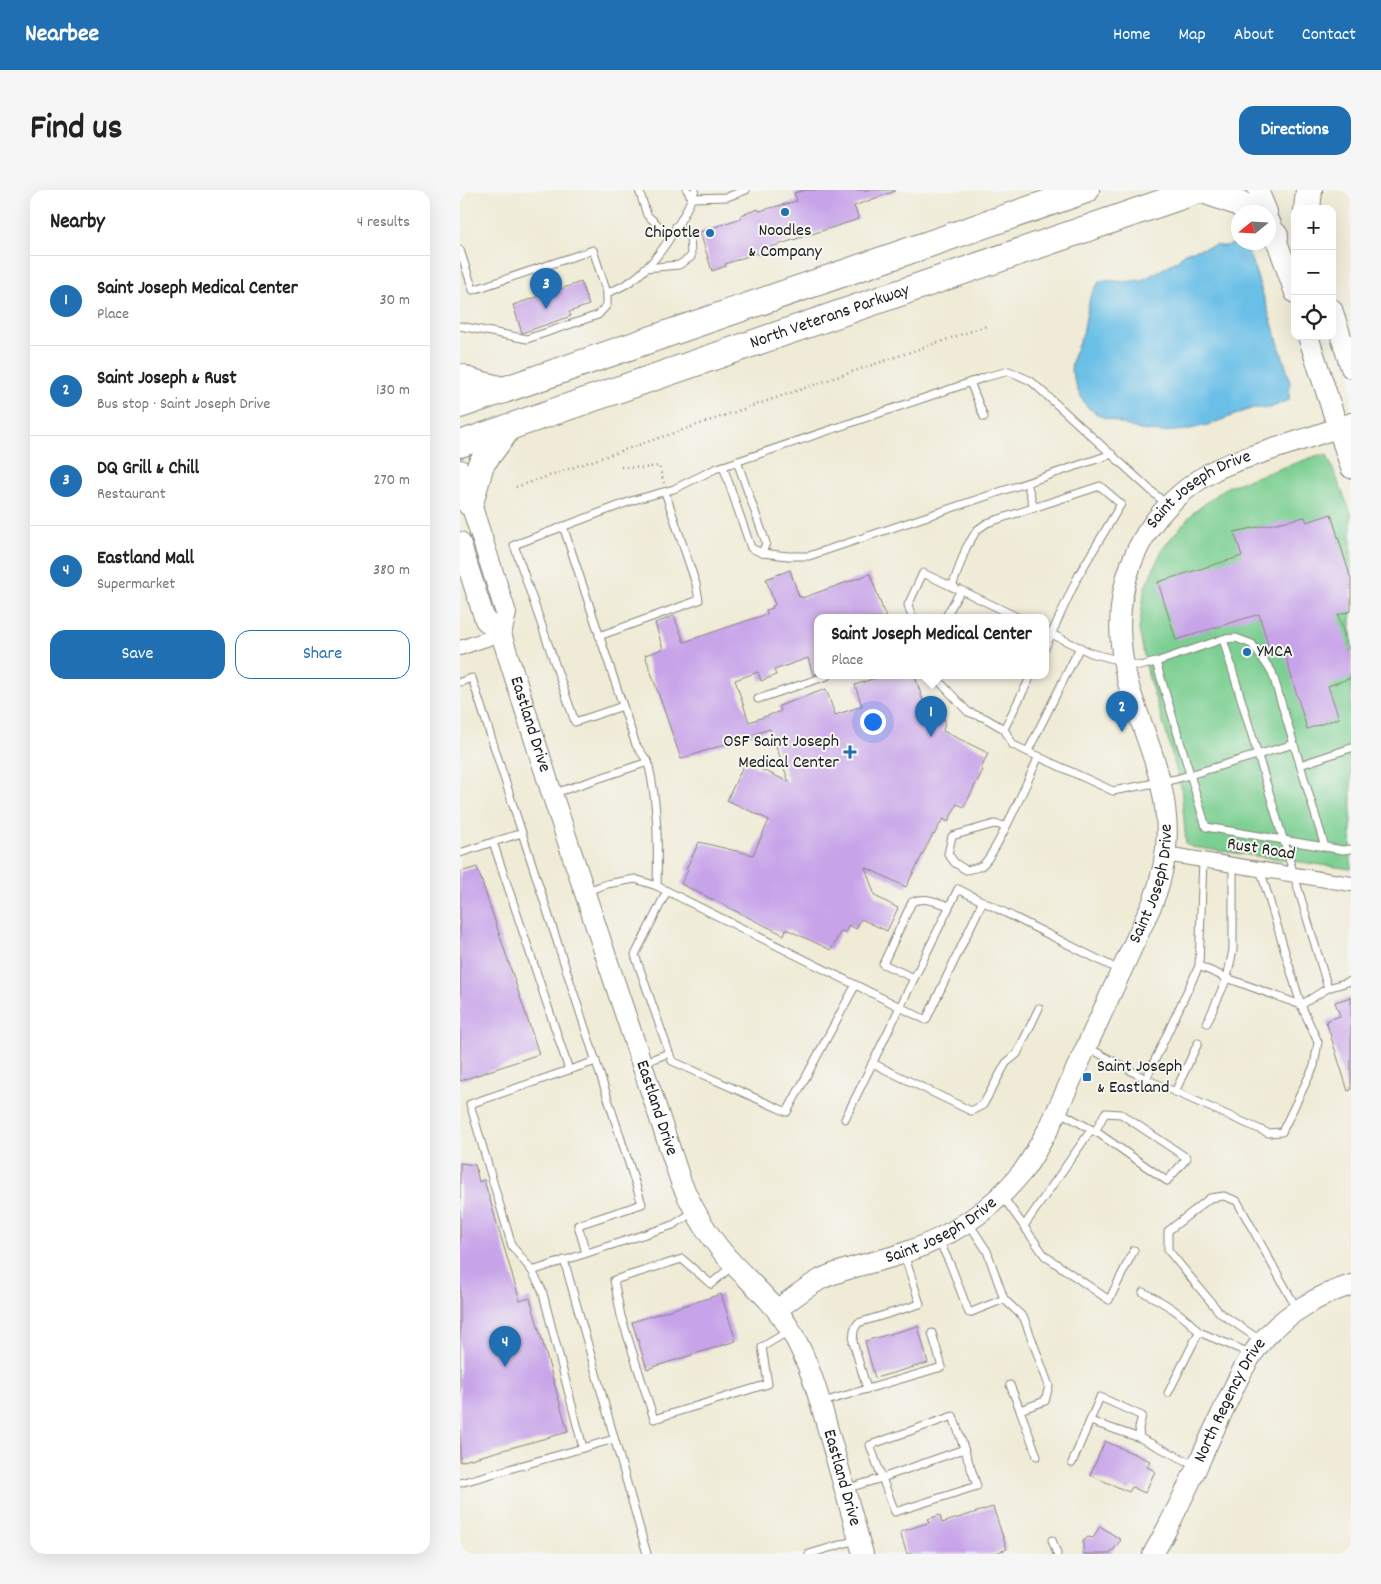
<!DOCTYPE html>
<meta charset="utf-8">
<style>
:root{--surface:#fff;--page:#f6f6f6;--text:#222;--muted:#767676;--line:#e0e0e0;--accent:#1f6fb2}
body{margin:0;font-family:Dekko,sans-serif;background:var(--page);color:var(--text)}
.controls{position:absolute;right:15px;top:15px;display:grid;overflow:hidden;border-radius:10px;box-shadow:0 5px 20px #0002}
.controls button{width:45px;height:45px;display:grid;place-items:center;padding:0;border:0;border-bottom:1px solid var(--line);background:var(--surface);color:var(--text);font:25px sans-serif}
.compass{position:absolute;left:771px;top:15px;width:45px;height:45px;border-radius:50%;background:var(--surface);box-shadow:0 5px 20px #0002;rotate:252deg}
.you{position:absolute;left:412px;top:531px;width:18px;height:18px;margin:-12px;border:4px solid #fff;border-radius:50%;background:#1a73e8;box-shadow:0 0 0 8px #1a73e833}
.badge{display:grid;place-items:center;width:32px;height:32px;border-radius:50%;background:var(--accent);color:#fff;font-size:16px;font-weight:700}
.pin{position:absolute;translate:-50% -41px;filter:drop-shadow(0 1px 2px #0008)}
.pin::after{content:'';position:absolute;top:26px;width:18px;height:15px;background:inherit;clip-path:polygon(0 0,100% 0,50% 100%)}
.popup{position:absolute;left:354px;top:424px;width:235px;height:65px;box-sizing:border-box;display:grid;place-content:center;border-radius:10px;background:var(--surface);filter:drop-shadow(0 1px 4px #0005);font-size:16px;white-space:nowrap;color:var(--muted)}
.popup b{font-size:19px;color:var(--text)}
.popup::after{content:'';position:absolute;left:50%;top:100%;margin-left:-10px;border:10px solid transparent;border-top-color:var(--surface)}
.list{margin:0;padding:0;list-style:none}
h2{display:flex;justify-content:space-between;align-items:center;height:65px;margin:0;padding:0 20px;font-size:21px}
h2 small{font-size:16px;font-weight:400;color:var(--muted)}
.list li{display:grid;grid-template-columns:32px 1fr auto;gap:15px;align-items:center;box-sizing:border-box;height:90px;padding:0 20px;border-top:1px solid var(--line)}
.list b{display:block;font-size:19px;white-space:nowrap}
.list p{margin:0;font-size:16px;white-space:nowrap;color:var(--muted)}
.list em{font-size:16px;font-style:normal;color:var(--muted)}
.actions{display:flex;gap:10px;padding:15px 20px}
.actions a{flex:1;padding:11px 0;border:1px solid var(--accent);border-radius:15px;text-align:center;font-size:18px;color:var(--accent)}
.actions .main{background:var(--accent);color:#fff}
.icon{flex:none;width:28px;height:28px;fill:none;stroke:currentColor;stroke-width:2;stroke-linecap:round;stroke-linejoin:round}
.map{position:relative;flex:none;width:891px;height:1364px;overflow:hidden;border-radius:15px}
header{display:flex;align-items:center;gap:30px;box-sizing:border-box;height:70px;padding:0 25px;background:var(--accent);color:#fff}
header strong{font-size:24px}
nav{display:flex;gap:28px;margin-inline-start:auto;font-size:18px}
.intro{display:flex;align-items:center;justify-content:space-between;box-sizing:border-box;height:120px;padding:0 30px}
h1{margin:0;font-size:35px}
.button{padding:12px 22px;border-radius:15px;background:var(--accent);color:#fff;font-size:18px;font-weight:700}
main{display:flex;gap:30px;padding:0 30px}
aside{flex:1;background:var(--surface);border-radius:15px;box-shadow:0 5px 20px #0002}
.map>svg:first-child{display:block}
.green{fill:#7bcf92;stroke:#4c7657}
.water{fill:#6bbfe7;stroke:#446e82}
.building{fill:#c7a3e9}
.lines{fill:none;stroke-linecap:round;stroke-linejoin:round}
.lane-casing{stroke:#868479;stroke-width:9}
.street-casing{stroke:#868479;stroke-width:16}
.secondary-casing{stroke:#868479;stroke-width:22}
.highway-casing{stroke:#868479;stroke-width:28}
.path{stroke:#868479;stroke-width:2.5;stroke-dasharray:1 4;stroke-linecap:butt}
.lane{stroke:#fff;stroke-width:7}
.street{stroke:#fff;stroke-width:14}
.secondary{stroke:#fff;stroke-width:20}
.highway{stroke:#fff;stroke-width:26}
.poi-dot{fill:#1f6fb2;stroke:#f6f6f2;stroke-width:2}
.labels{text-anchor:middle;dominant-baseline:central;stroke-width:4;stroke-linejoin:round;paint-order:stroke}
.poi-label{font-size:18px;fill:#1c1c1c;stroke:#f6f6f2;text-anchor:end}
.street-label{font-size:18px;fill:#1c1c1c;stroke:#f6f6f2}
</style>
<header>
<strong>Nearbee</strong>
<nav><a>Home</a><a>Map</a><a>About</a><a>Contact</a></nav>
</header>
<div class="intro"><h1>Find us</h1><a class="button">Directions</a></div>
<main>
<aside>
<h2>Nearby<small>4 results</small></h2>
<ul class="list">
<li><span class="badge">1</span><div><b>Saint Joseph Medical Center</b><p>Place</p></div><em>30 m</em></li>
<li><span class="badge">2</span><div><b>Saint Joseph &amp; Rust</b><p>Bus stop · Saint Joseph Drive</p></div><em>130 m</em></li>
<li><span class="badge">3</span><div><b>DQ Grill &amp; Chill</b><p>Restaurant</p></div><em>270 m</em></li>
<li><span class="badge">4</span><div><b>Eastland Mall</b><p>Supermarket</p></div><em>380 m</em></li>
</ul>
<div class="actions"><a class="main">Save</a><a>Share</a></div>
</aside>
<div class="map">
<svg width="891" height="1364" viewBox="0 0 891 1364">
<rect width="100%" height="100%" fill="#f6f6f2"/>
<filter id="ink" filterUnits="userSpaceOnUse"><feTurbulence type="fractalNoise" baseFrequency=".02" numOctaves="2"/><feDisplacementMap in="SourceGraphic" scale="10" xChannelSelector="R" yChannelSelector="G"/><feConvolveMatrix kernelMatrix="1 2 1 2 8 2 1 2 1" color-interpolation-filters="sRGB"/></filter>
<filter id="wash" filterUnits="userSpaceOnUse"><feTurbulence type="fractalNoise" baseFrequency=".0096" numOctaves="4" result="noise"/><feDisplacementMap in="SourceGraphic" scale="20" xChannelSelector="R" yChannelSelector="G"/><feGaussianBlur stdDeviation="1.12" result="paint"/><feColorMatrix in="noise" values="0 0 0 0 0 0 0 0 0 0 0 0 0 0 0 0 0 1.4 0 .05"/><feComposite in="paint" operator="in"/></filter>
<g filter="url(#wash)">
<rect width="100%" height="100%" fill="#efebd6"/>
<path class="green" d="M859 265H867L891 323V679L732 657 726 654 721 597 705 539 688 485 679 440 685 397 704 356 733 323 767 297Z"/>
<path class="water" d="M775 47 778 48V52L784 53 794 77 827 180 830 193 829 210 810 218H793L748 235 726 240 702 242 680 240 640 226 627 217 618 201 611 180 613 167 623 143 630 107 639 92 643 90 666 92 684 89 717 71 724 63 757 55C762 57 768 56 773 54Z"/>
<g id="blocks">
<g class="building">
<path d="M345 0H435V1L394 16 399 29 311 57 312 61 299 65 297 63 265 74 266 76 252 81 240 42 281 28V25L298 19 299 21 337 11 334 3Z"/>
<path d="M121 92 129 115 109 122 111 126 62 143 53 115Z"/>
<path d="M871 324 891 389V421L878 425 891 466V488L868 496 879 528 847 539 823 458 810 462 799 424 716 450 698 392 782 366 774 342 845 327 847 332Z"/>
<path d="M330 380 339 407 341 406 342 408 410 384 426 428H357V484L353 485 348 468 314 480 316 485 301 491 298 482 275 490 289 532 321 521 319 516 366 499 375 525 402 516 395 495 421 486H455L467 523H477L484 528 485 532 483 541 528 563 521 579 523 580 504 617 497 614 488 632 483 629 474 645 473 644 446 697 405 677 415 706 438 718 427 741 401 729 396 739 389 735 385 743 381 741 371 760 326 739 324 745 221 694 228 680 226 679 239 652 293 665 309 630 267 610 285 572 329 592 310 539 221 569 185 465 203 459 195 433 214 426 224 452 307 424 306 420 313 418 312 416 315 415 306 389Z"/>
<path d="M17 677 79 864 0 891V682Z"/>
<path d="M891 807V900L888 901 866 831 880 826 875 812Z"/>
<path d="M0 973 15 975 19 992 24 990 60 1111 70 1108 108 1242 0 1272Z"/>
<path d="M261 1104 276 1151 187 1179 172 1132Z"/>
<path d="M458 1136 468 1173 415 1188 405 1151Z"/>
<path d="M645 1251 690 1271 687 1277 695 1281 685 1303 672 1297 669 1302 630 1285Z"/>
<path d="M533 1317 547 1359 533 1364H447L440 1342 470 1332 468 1329 480 1325 482 1333Z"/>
<path d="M640 1336 661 1350 650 1364H623V1351L628 1347 633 1348Z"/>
</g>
</g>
</g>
<g filter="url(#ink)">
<use href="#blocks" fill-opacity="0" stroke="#868479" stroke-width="1"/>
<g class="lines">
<defs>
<g id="lane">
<path d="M179 0 187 25 210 46"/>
<path d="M227 0 232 8 267 7 286 0"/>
<path d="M0 60 13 100 133 60 147 103C155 100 164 96 171 91 197 74 224 29 235 0"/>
<path d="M185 78 219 75 231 67 230 44 216 36"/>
<path d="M0 136 67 149 138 125 147 115V103"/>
<path d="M510 192 524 227"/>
<path d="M263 276 291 358 302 363 306 353 277 271"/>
<path d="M567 293 574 318"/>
<path d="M302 363 328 366H349L652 264"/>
<path d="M492 397 506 358 517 340 527 333 640 296 661 314 618 386 585 458"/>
<path d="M452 428 448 415 463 383 495 398"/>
<path d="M485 428 501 400 559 428"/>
<path d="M585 441 631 463 680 476 696 472 763 449 776 448 792 454 812 482 865 657"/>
<path d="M139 446 239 410 236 394 205 302"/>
<path d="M763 449 868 798"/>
<path d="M696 472 746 637 883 660 891 659"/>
<path d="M477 486 478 490 508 522 525 528 544 539 553 555 653 601 716 589 834 554"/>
<path d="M0 492 12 488 62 643 33 652"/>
<path d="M298 509 367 486"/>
<path d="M163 516 115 532 54 355 174 310 214 299 255 279 526 187 549 181 571 191 708 316"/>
<path d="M544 539 571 486"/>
<path d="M568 561 620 457"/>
<path d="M188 572C198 613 198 654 197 696"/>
<path d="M840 575 891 558"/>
<path d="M92 604 188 572 176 555 103 336"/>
<path d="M546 636 534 634 492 646 488 664 495 673 506 680C511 679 517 678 521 676 535 668 570 585 579 566"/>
<path d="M62 643 182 1014 118 1035 126 1063"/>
<path d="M0 663 33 652 109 880 10 914 52 1056 72 1081 213 1035 235 1021"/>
<path d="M800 679 841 815 868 798 891 791"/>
<path d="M127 701 147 694 175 689 197 696 466 830 523 711"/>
<path d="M207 701 175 765 212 871 327 922 395 796"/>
<path d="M454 788 423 774 452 712C465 706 476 712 489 716"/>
<path d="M747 833 767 788 773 760V675"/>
<path d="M627 857 686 889 808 943 822 942 854 876 858 852 841 815 767 788 739 776"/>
<path d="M182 873 209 863"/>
<path d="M412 873 511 921 523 915 546 873 557 864 579 818"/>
<path d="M109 880 136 871"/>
<path d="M686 889 739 776 743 670"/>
<path d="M715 902 738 853"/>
<path d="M600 922 638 943 707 991 727 968 661 924 645 923 635 942"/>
<path d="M385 929 498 699 661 781"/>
<path d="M543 1007 585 1066 649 1110 674 1060"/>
<path d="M508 1032 527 1061 544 1109 564 1128 589 1196 585 1211 560 1220 577 1266"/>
<path d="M564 1036 631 940"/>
<path d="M478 1049 491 1076 509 1123 544 1109"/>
<path d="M104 1070 187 1364"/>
<path d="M272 1076 251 1094 222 1069 154 1090 161 1126 194 1229 308 1194 302 1157 329 1141"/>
<path d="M683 1102C705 1113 723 1124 739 1142"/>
<path d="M800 1150 760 1123 708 1060V1041L750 1008 764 1006 777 1011 837 1119"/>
<path d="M550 1195 560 1220"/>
<path d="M407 1199 393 1152 394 1140 398 1133 460 1114 444 1064"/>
<path d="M708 1203 739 1142 792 1164"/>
<path d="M363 1212 482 1177 472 1143"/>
<path d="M630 1231 680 1248"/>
<path d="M123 1258 154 1249"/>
<path d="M612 1273 640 1207 682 1226 679 1238 680 1248 737 1276"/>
<path d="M0 1293 123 1258 82 1100 72 1081"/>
<path d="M385 1299 422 1288 435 1322 517 1296 493 1226 410 1255 422 1288 504 1259"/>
<path d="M592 1350 597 1364"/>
<path d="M349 1364 396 1350"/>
</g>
<g id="street">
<path d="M0 458 41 444"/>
<path d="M705 664 891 694"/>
</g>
<g id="secondary">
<path d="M798 0 807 22"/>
<path d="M811 34 835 103"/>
<path d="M872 119 891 178"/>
<path d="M848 146 891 278"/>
<path d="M0 280 46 423 41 444"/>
<path id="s1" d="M0 352 25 430 41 444 92 604 221 992C234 1022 251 1051 274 1075 294 1096 316 1115 331 1141 350 1173 360 1211 370 1247 381 1286 392 1325 403 1364"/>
<path id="s2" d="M317 1120C331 1109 345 1098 361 1089 386 1077 415 1073 441 1064 489 1048 531 1021 563 981 573 968 580 953 589 938L693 712C703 685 709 656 706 627 703 583 683 541 670 500 643 409 672 327 755 280 770 272 786 268 801 263 831 253 862 244 891 233"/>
<path id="s3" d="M693 1364C719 1320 738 1273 760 1227 773 1200 784 1171 805 1148 827 1123 859 1105 891 1095"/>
</g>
<g id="highway">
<path d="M743 0 777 12 792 22"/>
<path d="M847 19 849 0"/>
<path d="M808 39 815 46"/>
<path d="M0 187 8 191 43 200"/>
<path d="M0 215 626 0"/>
<path id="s4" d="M0 254 739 0"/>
<path d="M10 313 21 274 49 237"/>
</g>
</defs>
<use href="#lane" class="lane-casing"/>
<use href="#street" class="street-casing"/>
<use href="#secondary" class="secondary-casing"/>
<use href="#highway" class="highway-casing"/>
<g class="path">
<path d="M161 277 182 278 199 276 204 293"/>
<path d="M56 297 526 136"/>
</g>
<use href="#lane" class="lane"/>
<use href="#street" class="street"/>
<use href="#secondary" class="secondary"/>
<use href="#highway" class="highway"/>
</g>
</g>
<g class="poi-dot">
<circle cx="325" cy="22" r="5"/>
<circle cx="250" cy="43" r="5"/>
<circle cx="787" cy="462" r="5"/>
<path d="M387.5 554.5h5v5h5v5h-5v5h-5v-5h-5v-5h5z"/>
<rect x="622" y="882" width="10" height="10" rx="2.5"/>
</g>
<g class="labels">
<g class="poi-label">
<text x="325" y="41" text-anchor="middle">Noodles<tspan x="325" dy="21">&amp; Company</tspan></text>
<text x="240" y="43">Chipotle</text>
<text x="797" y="462" text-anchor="start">YMCA</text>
<text x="379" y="552">OSF Saint Joseph<tspan x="379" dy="21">Medical Center</tspan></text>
<text x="637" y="877" text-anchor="start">Saint Joseph<tspan x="637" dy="21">&amp; Eastland</tspan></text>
</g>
<g class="street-label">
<text stroke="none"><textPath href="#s4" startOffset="391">North Veterans Parkway</textPath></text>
<text stroke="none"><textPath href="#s2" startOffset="1038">Saint Joseph Drive</textPath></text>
<text stroke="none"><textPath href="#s1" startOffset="198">Eastland Drive</textPath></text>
<text transform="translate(801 660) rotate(9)">Rust Road</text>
<text stroke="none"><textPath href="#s2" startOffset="604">Saint Joseph Drive</textPath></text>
<text stroke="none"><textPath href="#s1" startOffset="602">Eastland Drive</textPath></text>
<text stroke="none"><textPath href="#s2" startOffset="184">Saint Joseph Drive</textPath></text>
<text stroke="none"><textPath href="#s3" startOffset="172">North Regency Drive</textPath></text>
<text stroke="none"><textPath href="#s1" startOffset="1022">Eastland Drive</textPath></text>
</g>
</g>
</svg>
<div class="controls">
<button>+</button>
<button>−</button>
<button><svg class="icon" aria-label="locate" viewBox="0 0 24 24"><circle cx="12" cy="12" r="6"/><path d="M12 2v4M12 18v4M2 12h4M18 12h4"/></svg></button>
</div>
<svg class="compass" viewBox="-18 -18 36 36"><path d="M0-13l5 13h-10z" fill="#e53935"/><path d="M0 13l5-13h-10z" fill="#767676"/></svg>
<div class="you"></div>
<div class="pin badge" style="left:471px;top:547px">1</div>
<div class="popup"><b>Saint Joseph Medical Center</b>Place</div>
<div class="pin badge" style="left:662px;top:542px">2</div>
<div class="pin badge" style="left:86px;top:119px">3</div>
<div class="pin badge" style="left:45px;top:1177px">4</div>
</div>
</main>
